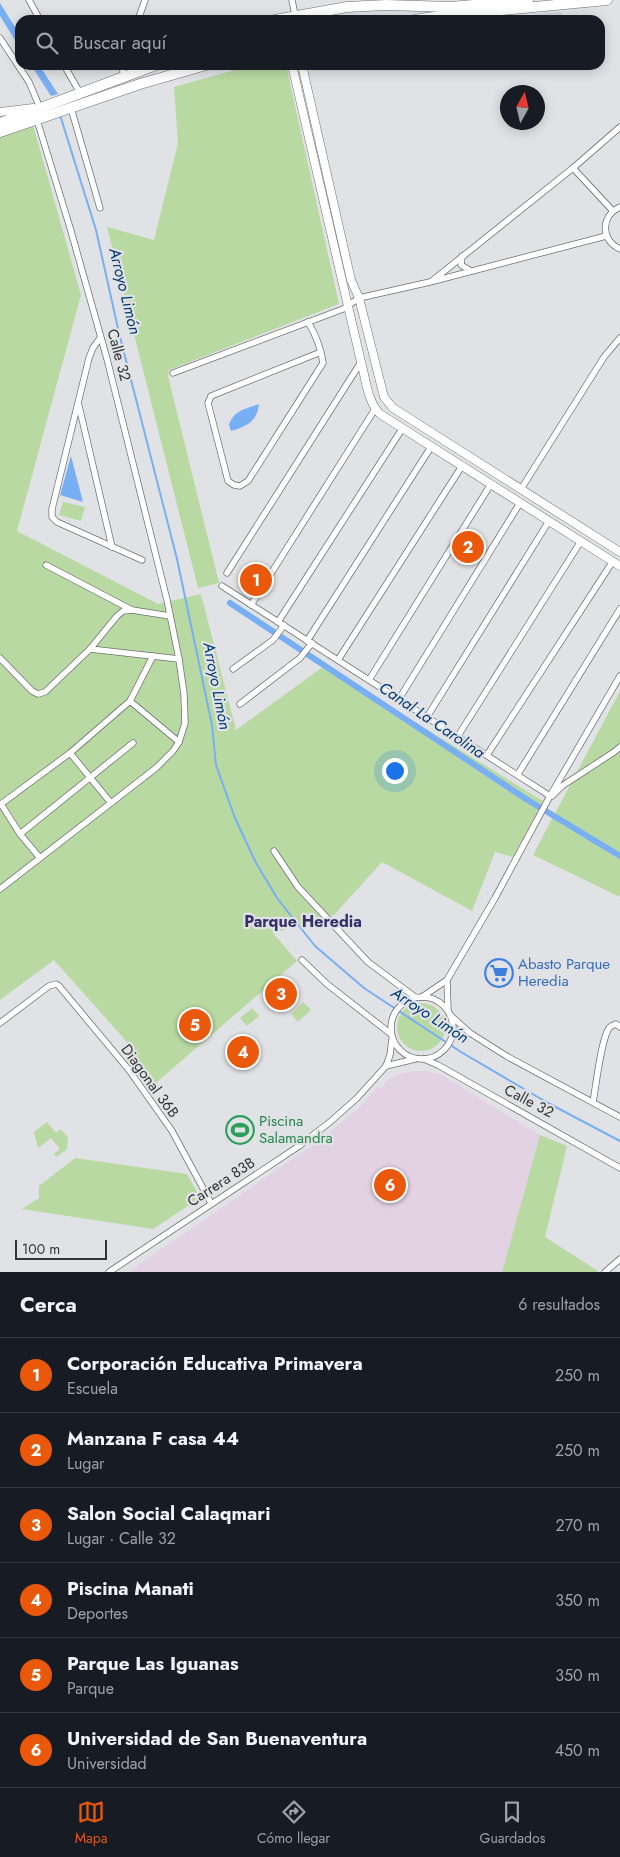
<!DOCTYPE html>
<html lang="es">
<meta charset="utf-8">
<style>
:root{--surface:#171b24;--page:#242831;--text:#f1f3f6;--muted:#9ea1a6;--line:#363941;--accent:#ea580c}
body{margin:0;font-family:Jost,sans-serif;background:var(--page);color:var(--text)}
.compass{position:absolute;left:500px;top:85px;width:45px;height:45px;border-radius:50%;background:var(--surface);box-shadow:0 2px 12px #0003;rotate:8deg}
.scale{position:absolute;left:15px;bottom:12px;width:92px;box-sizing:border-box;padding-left:5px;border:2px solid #333435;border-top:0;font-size:14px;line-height:18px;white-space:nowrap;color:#333435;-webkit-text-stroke:4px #e1e2e5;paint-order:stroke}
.you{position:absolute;left:394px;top:770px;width:18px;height:18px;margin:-12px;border:4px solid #fff;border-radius:50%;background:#1a73e8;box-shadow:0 0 0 8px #1a73e833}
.badge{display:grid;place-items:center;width:32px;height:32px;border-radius:50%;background:var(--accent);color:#fff;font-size:16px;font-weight:700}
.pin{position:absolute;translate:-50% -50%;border:2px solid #fff;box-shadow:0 1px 5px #0006}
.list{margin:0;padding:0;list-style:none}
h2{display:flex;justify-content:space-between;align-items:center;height:65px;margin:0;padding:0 20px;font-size:21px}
h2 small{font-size:16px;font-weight:400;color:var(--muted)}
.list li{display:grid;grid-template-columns:32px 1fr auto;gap:15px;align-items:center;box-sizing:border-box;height:75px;padding:0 20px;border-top:1px solid var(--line)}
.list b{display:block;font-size:19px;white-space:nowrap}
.list p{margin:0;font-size:16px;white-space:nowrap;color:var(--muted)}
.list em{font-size:16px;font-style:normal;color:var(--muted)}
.icon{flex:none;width:28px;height:28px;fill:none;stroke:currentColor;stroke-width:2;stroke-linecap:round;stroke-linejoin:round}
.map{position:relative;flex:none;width:620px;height:1272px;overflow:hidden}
.search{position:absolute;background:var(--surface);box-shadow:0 2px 12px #0003;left:15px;right:15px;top:15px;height:55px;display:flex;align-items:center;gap:12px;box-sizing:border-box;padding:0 18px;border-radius:15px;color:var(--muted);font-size:19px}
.sheet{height:515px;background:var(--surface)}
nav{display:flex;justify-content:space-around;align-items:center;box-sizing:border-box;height:70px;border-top:1px solid var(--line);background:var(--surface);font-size:14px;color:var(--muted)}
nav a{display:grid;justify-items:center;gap:2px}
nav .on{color:var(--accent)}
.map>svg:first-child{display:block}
.built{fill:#d0d4de}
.education{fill:#e3d2e4}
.green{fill:#b8daa2}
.water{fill:#78aff4}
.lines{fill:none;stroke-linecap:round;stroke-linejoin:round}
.stream{stroke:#78aff4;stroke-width:2}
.canal{stroke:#78aff4;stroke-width:6}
.street-casing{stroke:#6f7073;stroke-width:7}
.secondary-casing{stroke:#6f7073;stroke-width:9}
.highway-casing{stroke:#6f7073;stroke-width:11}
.street{stroke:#fff;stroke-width:5.5}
.secondary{stroke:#fff;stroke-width:8}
.highway{stroke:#fff;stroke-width:10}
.labels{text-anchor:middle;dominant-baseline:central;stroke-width:4.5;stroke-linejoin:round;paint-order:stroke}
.street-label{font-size:15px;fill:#333435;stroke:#e1e2e5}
.shop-label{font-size:15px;fill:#366cbe;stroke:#e1e2e5;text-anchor:start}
.leisure-label{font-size:15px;fill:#27864d;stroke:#e1e2e5;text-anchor:start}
.water-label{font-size:16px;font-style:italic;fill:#003976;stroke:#e1e2e5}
.neighbourhood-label{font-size:16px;font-weight:bold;fill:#372e6a;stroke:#e1e2e5}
</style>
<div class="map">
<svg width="620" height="1272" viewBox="0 0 620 1272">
<rect width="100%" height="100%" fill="#e1e2e5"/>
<path class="built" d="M562 12V20H478Z"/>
<path class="education" d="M414 1071H427L442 1075 540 1135 502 1272H128L322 1139 362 1105 377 1087 381 1088 388 1080 399 1074Z"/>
<g class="green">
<path d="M253 65H286L339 304 169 370 168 376 219 583 198 588 107 227 154 240 178 143 174 87Z"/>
<path d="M33 125 81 295 17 531 158 604 201 594 236 730 324 666 543 801 513 857 495 852 472 911 382 862 334 915 273 933 297 961 150 1088 125 1060 135 1051 54 960 0 1000V134Z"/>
<path d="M63 502 85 507 81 521 59 515Z"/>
<path d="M620 691V897L533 855Z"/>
<path d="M303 1002 311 1010 298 1022 291 1014Z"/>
<circle cx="421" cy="1027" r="24"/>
<path d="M252 1008 259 1016 247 1026 240 1018Z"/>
<path d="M47 1122 56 1133 61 1129 68 1138 67 1149 56 1157 54 1154 60 1149 51 1138 38 1148 34 1132Z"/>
<path d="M540 1135 567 1146 545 1237 598 1271 597 1272H502Z"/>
<path d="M75 1158 187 1174 200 1198 153 1229 22 1209 39 1198V1186Z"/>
</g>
<g class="water">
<path d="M0 3 20 35V48L0 16Z"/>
<path d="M31 65H39L58 94 51 96Z"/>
<path d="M259 404C257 422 247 426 231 431L229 425C234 410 246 409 259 404Z"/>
<path d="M71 456 83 502 60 495Z"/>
</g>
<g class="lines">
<path class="stream" d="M60 115 96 230 119 333 177 559 212 725 216 765 235 818 255 861 277 898 315 946 364 988 461 1052 548 1103 620 1141"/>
<path class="canal" d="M230 603 526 799 620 856"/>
<defs>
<g id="street">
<path d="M29 0 40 20"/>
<path d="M292 0 295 15"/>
<path d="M138 20 145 0"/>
<path d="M0 38 29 82 40 108"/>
<path d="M64 65 80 93"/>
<path d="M122 65 124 78"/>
<path d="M71 108 100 208"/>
<path d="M573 168 613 211"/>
<path d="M620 207C600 216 601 241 620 249"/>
<path d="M462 256 461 265 471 271"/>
<path d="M432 281 573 168 620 127"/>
<path d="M308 322C316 335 321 349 323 363L248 481 240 486 234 485 228 481 208 403 211 396 321 352"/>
<path d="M100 338 93 348 89 358 52 509V517L57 522 142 560"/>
<path d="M173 373 343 309 359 298 430 282 606 236"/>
<path d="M79 406 112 547"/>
<path d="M521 489 604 357 620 338"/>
<path d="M46 565 132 610"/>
<path d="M227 573 361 362"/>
<path d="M222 586 550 796"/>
<path d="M251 605 375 409"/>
<path d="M278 622 402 429"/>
<path d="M307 641 431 447"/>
<path d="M90 649 179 659"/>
<path d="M0 658 32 691 38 694 45 692 90 649 117 616 123 611 132 610 170 616"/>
<path d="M338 660 462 466"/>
<path d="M233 669 273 640 284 625"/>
<path d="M369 680 491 484"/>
<path d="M399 699 520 503"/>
<path d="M130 701 179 742"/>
<path d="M240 704 300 658 312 643"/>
<path d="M427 717 549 521"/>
<path d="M458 736 581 541"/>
<path d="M70 753 111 803"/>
<path d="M487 755 613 561"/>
<path d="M518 774 620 609"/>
<path d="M552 796 562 786 614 752 620 747"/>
<path d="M20 834 133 743"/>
<path d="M274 851 298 887 368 962 415 997"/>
<path d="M40 858 20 834 1 804 70 753 130 701 153 656"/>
<path d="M0 889 156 768 173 751 179 742 185 723 184 694 179 659 167 600 107 359 71 231 37 120"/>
<path d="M302 960 327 984 391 1034"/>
<path d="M447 980 448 1011"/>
<circle cx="422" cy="1028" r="31"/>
<path d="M422 997 447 980 495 898 550 796 620 676"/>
<path d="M450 1015 470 1033 508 1057 620 1117"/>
<path d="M0 1023 49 986 56 984 59 986 129 1070 172 1131 211 1203"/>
<path d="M424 1059 438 1065 620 1168"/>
<path d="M386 1066 415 1059"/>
<path d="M593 1102C596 1086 601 1040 609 1028 612 1025 612 1026 616 1024L620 1027"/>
<path d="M109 1272 299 1146 330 1122 357 1098 386 1066 390 1055 392 1039"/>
<path d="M605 1272 620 1259"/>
</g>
<g id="secondary">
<path d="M292 65 361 362C366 379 367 401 380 414L620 566"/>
<path d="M302 65 351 280 359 298 384 397 393 408 620 552"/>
<path d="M0 112 33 108"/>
</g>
<g id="highway">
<path d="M275 20 347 7 386 5 451 7 528 0"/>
<path d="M414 20 440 16 607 0"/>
<path d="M0 123 156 65"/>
<path d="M0 132 140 84 206 65"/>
</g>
</defs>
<use href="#street" class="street-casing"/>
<use href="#secondary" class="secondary-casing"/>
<use href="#highway" class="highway-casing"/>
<use href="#street" class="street"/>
<use href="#secondary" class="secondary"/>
<use href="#highway" class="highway"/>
</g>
<defs>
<symbol id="supermarket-ring" viewBox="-11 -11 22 22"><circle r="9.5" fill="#e1e2e5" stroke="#3f7fe0" stroke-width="1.5"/><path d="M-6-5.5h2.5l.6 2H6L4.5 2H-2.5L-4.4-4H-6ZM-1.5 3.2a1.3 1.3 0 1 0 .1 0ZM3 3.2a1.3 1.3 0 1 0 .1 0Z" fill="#3f7fe0"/></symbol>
<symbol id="stadium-ring" viewBox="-11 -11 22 22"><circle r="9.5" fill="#e1e2e5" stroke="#2e9e5b" stroke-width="1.5"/><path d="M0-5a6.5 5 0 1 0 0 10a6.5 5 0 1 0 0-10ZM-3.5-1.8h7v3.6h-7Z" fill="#2e9e5b"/></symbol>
</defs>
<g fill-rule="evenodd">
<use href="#supermarket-ring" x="483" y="957" width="32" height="32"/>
<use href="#stadium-ring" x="224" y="1114" width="32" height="32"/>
</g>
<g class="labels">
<g class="street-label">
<text transform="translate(119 355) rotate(75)">Calle 32</text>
<text transform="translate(150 1081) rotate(54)">Diagonal 36B</text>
<text transform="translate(529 1101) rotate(28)">Calle 32</text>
<text transform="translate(221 1182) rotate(-33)">Carrera 83B</text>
</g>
<g class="shop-label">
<text x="518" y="964">Abasto Parque<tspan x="518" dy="17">Heredia</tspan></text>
</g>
<g class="leisure-label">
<text x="259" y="1121">Piscina<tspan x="259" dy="17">Salamandra</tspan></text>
</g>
<g class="water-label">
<text transform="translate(125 291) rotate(76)">Arroyo Limón</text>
<text transform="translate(217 686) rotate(79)">Arroyo Limón</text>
<text transform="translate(432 720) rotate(34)">Canal La Carolina</text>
<text transform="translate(430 1015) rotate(33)">Arroyo Limón</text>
</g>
<g class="neighbourhood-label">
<text x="303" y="921">Parque Heredia</text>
</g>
</g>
</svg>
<svg class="compass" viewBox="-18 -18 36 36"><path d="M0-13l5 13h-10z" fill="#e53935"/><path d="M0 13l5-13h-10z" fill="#9ea1a6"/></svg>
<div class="scale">100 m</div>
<div class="you"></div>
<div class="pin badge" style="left:256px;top:580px">1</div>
<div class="pin badge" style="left:468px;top:547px">2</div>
<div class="pin badge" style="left:281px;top:994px">3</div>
<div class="pin badge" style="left:243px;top:1052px">4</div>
<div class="pin badge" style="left:195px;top:1025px">5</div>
<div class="pin badge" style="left:390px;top:1185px">6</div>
<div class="search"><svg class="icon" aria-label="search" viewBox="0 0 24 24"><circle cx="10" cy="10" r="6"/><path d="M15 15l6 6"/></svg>Buscar aquí</div>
</div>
<section class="sheet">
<h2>Cerca<small>6 resultados</small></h2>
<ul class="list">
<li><span class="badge">1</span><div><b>Corporación Educativa Primavera</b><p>Escuela</p></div><em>250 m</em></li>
<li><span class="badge">2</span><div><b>Manzana F casa 44</b><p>Lugar</p></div><em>250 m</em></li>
<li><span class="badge">3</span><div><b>Salon Social Calaqmari</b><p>Lugar · Calle 32</p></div><em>270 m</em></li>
<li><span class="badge">4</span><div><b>Piscina Manati</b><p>Deportes</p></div><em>350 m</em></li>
<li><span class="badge">5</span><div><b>Parque Las Iguanas</b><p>Parque</p></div><em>350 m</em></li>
<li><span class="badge">6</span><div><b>Universidad de San Buenaventura</b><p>Universidad</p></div><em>450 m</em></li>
</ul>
</section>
<nav>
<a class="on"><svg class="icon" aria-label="map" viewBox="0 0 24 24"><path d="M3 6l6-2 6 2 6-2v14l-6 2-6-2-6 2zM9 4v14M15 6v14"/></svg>Mapa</a>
<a><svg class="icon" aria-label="directions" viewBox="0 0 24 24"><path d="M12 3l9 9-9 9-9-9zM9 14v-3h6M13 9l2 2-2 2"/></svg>Cómo llegar</a>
<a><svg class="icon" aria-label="saved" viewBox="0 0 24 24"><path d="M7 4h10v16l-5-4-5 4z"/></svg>Guardados</a>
</nav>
